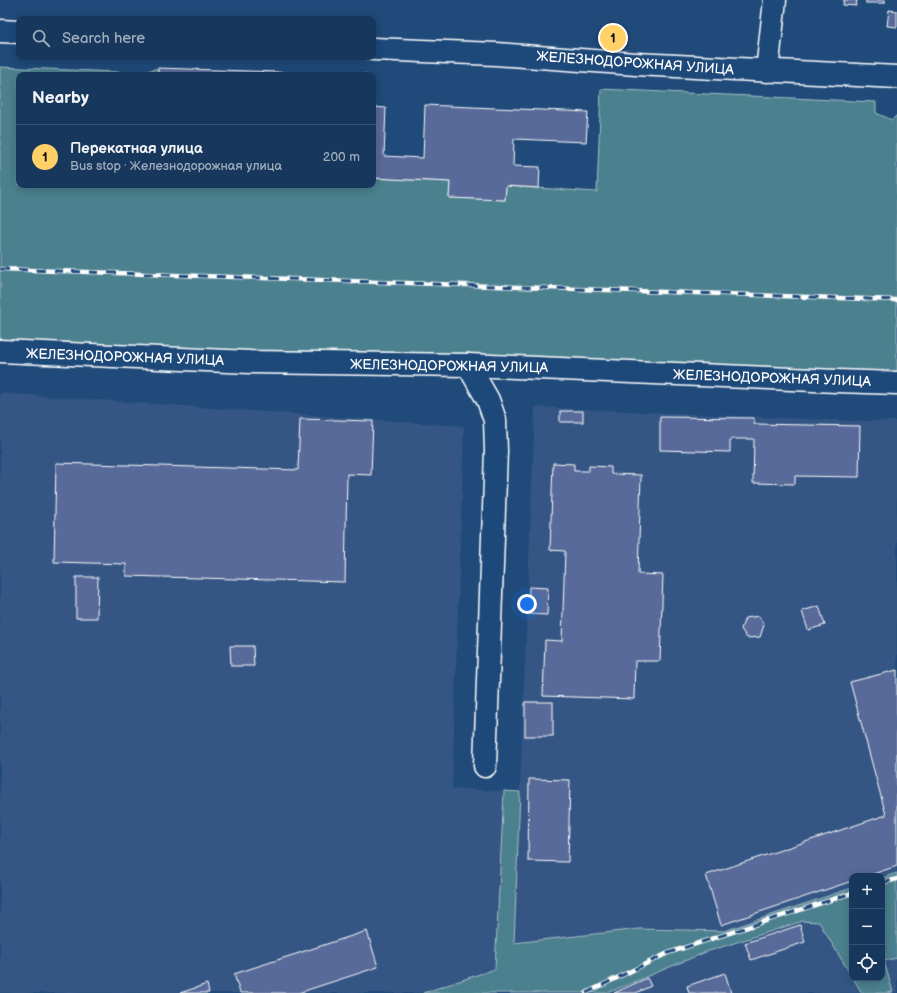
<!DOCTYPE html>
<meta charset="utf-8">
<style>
:root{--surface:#17385c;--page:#244365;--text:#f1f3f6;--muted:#9eacbb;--line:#365272;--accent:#ffd166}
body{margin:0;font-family:"Balsamiq Sans",sans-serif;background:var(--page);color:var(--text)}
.controls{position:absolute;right:12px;bottom:12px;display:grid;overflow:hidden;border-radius:8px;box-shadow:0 2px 10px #0003}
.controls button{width:36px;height:36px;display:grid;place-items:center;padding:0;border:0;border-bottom:1px solid var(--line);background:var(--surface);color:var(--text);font:20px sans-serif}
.you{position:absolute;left:527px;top:604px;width:14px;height:14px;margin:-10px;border:3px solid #fff;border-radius:50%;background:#1a73e8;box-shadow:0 0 0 6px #1a73e833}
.badge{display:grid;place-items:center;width:26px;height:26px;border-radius:50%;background:var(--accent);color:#111;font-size:13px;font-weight:700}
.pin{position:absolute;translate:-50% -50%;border:2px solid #fff;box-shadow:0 1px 4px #0006}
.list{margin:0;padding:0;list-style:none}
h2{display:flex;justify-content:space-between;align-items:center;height:52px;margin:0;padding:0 16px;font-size:17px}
h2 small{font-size:13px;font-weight:400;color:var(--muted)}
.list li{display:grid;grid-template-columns:26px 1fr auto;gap:12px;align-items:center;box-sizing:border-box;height:64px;padding:0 16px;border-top:1px solid var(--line)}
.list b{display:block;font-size:15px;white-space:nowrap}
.list p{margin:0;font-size:13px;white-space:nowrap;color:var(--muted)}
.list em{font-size:13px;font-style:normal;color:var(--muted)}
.icon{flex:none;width:22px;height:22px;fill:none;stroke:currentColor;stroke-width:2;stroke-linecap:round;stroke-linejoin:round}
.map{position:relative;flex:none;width:897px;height:993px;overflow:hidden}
.search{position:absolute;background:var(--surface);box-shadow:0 2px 10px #0003;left:16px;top:16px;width:360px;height:44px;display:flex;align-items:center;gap:10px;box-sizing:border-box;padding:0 14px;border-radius:8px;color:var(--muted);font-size:15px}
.panel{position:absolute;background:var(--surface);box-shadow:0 2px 10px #0003;left:16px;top:72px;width:360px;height:116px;border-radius:8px}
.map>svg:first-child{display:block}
.built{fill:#345785}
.green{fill:#4c808e;stroke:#a6c0c6}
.building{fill:#586a99;stroke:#fff}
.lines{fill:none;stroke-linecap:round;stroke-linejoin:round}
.minor-casing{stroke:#fff;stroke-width:25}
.minor{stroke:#1f4a7a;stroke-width:22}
.rail-casing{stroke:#fff;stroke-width:4.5}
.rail{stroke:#1f4a7a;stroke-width:3;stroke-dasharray:9;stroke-linecap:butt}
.labels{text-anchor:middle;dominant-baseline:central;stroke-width:3;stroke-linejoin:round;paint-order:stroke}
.street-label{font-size:14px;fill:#fff;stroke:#1f4a7a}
</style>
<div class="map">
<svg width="897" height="993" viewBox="0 0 897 993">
<rect width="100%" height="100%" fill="#1f4a7a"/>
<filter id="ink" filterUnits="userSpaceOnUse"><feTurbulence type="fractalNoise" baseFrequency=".025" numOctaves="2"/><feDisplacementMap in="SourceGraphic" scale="8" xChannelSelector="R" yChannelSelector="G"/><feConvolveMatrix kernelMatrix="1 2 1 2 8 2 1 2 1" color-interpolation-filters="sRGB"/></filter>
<g filter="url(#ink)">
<g class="built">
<path d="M0 393 464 426 452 789 504 791 495 969 423 993H0Z"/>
<path d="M535 407 851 421H897V874L882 879V876H852V889L724 931 639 929 514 943Z"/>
<path d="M803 921H819L862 993H607L706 952Z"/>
<path d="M897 958V993H887L893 992 884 961Z"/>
</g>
<g class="green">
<path d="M0 67 140 73 158 68V75H19V185H373V178L450 182 449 198 505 200 506 186 597 192 601 89 876 102V113L892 120 897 115V383L0 351Z"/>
<path d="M278 72 367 74V75H278Z"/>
<path d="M504 791 520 792 514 943 639 929 724 931 852 888V977L819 922 803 921 706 952 607 993H423L495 969Z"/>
<path d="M897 873V958L884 961 893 992 887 993H862L853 978H882V878Z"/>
</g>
<g class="building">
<path d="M844 0H857L856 6 843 5Z"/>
<rect x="866" y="0" width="19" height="3"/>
<path d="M889 10 897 11V27L887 26Z"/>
<path d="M158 68 278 72V75H158Z"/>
<path d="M425 105 588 112 586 142 514 139 513 166 540 167 539 188 506 186 505 200 449 198 450 182 373 178V107L386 108 384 156 423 158Z"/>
<rect x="560" y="411" width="23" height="11"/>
<path d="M660 417 754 418V424L860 426 859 477 795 476V484L753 483 754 439H730V452L660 450Z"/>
<path d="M300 419 373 421 371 475 347 474 345 582 126 576V564L54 562 56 463 298 470Z"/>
<path d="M553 463 574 464V471H589V466L611 467V474L641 475 638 574 663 575 660 661H635L634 699 543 696 545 640 562 641 565 551 550 550Z"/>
<path d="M76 577H98L97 618H76Z"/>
<path d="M529 587 548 588 547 615 528 614Z"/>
<path d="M819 606 825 625 808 630 802 611Z"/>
<path d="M759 616 764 625 760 637 747 638 741 629 745 618Z"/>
<path d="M230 646H253L254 666H231Z"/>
<path d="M897 670V866L867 876H852V881L721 925 706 875 886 815 850 682Z"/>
<rect x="525" y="702" width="28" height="34"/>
<path d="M529 779 570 780 568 862 528 861Z"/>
<path d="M800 925 805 942 751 960 745 943Z"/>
<path d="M367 931 378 967 298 993H240L234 974Z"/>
<path d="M725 973 731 993H689L687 986Z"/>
<path d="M647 978 651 986 636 993H614Z"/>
<path d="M207 984 209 993H180Z"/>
</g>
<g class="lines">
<defs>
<g id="minor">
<path d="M0 31 19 32"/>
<path d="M373 49 496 54 636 64 897 77"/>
<path d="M767 71 775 0"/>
<path d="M0 351 250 362 468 365 836 381 897 383"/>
<path d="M468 365 488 400 495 420 496 451 485 766"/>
</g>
</defs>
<use href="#minor" class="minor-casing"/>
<use href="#minor" class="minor"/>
<defs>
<g id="rail">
<path d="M0 269 897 300"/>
<path d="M882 883 897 879"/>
<path d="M586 993 668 953 852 893"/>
</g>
</defs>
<use href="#rail" class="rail-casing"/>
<use href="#rail" class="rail"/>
</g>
</g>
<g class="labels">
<g class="street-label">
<text transform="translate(635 63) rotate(4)">ЖЕЛЕЗНОДОРОЖНАЯ УЛИЦА</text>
<text transform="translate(125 357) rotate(2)">ЖЕЛЕЗНОДОРОЖНАЯ УЛИЦА</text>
<text transform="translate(449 366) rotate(1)">ЖЕЛЕЗНОДОРОЖНАЯ УЛИЦА</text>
<text transform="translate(772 378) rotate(2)">ЖЕЛЕЗНОДОРОЖНАЯ УЛИЦА</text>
</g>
</g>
</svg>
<div class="controls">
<button>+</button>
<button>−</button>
<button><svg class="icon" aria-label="locate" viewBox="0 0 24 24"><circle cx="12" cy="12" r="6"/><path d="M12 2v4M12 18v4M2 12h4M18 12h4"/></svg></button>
</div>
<div class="you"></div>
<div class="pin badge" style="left:613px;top:38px">1</div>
<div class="search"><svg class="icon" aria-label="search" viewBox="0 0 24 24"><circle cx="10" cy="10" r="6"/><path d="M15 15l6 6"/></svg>Search here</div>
<section class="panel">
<h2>Nearby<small></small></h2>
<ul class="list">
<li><span class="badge">1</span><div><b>Перекатная улица</b><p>Bus stop · Железнодорожная улица</p></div><em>200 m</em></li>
</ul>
</section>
</div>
